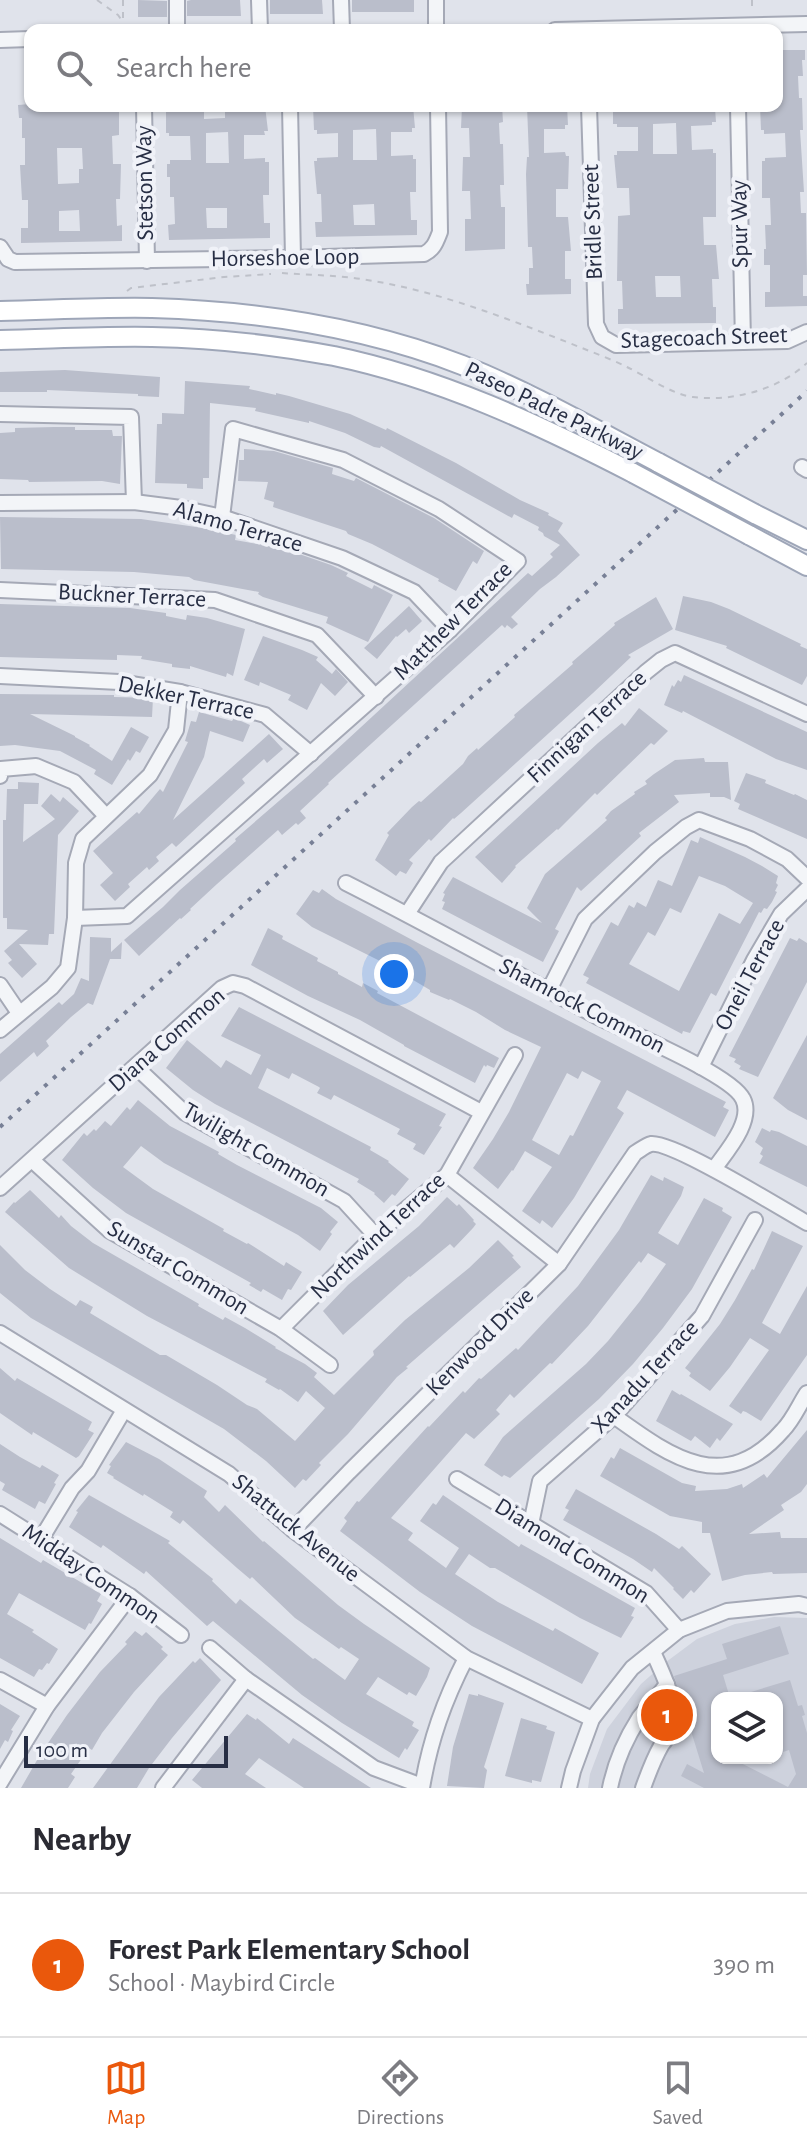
<!DOCTYPE html>
<meta charset="utf-8">
<style>
:root{--surface:#fff;--page:#f7f7f7;--text:#2b2b33;--muted:#7c7c81;--line:#e1e1e2;--accent:#ea580c}
body{margin:0;font-family:"Alegreya Sans",sans-serif;background:var(--page);color:var(--text)}
.controls{position:absolute;right:24px;bottom:24px;display:grid;overflow:hidden;border-radius:16px;box-shadow:0 2px 6px #0004}
.controls button{width:72px;height:72px;display:grid;place-items:center;padding:0;border:0;border-bottom:2px solid var(--line);background:var(--surface);color:var(--text);font:40px sans-serif}
.scale{position:absolute;left:24px;bottom:20px;width:204px;box-sizing:border-box;padding-left:8px;border:4px solid #272e44;border-top:0;font-size:22px;line-height:28px;white-space:nowrap;color:#272e44;-webkit-text-stroke:6px #f0f2f8;paint-order:stroke}
.you{position:absolute;left:394px;top:974px;width:28px;height:28px;margin:-20px;border:6px solid #fff;border-radius:50%;background:#1a73e8;box-shadow:0 0 0 12px #1a73e833}
.badge{display:grid;place-items:center;width:52px;height:52px;border-radius:50%;background:var(--accent);color:#fff;font-size:26px;font-weight:700}
.pin{position:absolute;translate:-50% -50%;border:4px solid #fff;box-shadow:0 2px 8px #0006}
.list{margin:0;padding:0;list-style:none}
h2{display:flex;justify-content:space-between;align-items:center;height:104px;margin:0;padding:0 32px;font-size:34px}
h2 small{font-size:26px;font-weight:400;color:var(--muted)}
.list li{display:grid;grid-template-columns:52px 1fr auto;gap:24px;align-items:center;box-sizing:border-box;height:144px;padding:0 32px;border-top:2px solid var(--line)}
.list b{display:block;font-size:30px;white-space:nowrap}
.list p{margin:0;font-size:26px;white-space:nowrap;color:var(--muted)}
.list em{font-size:26px;font-style:normal;color:var(--muted)}
.icon{flex:none;width:44px;height:44px;fill:none;stroke:currentColor;stroke-width:2;stroke-linecap:round;stroke-linejoin:round}
.map{position:relative;flex:none;width:807px;height:1788px;overflow:hidden}
.search{position:absolute;background:var(--surface);box-shadow:0 2px 6px #0004;left:24px;right:24px;top:24px;height:88px;display:flex;align-items:center;gap:20px;box-sizing:border-box;padding:0 28px;border-radius:16px;color:var(--muted);font-size:30px}
.sheet{height:248px;background:var(--surface)}
nav{display:flex;justify-content:space-around;align-items:center;box-sizing:border-box;height:112px;border-top:2px solid var(--line);background:var(--surface);font-size:22px;color:var(--muted)}
nav a{display:grid;justify-items:center;gap:4px}
nav .on{color:var(--accent)}
.map>svg:first-child{display:block}
.built{fill:#ced2dd;fill-rule:evenodd}
.building{fill:#babecb;fill-rule:evenodd}
.lines{fill:none;stroke-linecap:round;stroke-linejoin:round}
.minor-casing{stroke:#a5a9b6;stroke-width:18}
.major-casing{stroke:#9ea6b8;stroke-width:22}
.path{stroke:#bec1c9;stroke-width:2;stroke-dasharray:6 6;stroke-linecap:butt}
.minor{stroke:#f3f5f8;stroke-width:14}
.major{stroke:#fff;stroke-width:18}
.rail{stroke:#788096;stroke-width:4;stroke-dasharray:4 8;stroke-linecap:butt}
.major-bridge-casing{stroke:#9ea6b8;stroke-width:22;stroke-linecap:butt}
.major-bridge{stroke:#fff;stroke-width:18}
.labels{text-anchor:middle;dominant-baseline:central;stroke-width:8;stroke-linejoin:round;paint-order:stroke}
.street-label{font-size:24px;fill:#272e44;stroke:#f0f2f8}
</style>
<div class="map">
<svg width="807" height="1788" viewBox="0 0 807 1788">
<rect width="100%" height="100%" fill="#e0e3eb"/>
<path class="built" d="M774 1617 807 1618V1788H588L590 1774 607 1729 641 1684 666 1662 697 1639 735 1624ZM717 1698H777V1758H717Z"/>
<g class="building">
<path d="M138 0 167 1V17H138Z"/>
<path d="M191 0H240L241 16H187V1Z"/>
<path d="M270 0H322L323 14H270Z"/>
<rect x="352" y="0" width="62" height="12"/>
<path d="M777 50H805V60H802L803 76H798L799 98H802L803 130H800L804 192H800L801 213H806L807 275H803V296H807V306L765 307V292H770V265H764V249H766L765 225H771L770 198H762V161H765V158L786 157 785 133 764 134V130H761L760 106H777Z"/>
<path d="M30 104V106H119V135L112 136 113 164H121L120 199H116L117 226 122 225V241L21 243V228H28V200H22L20 165H25V138H22V118H19L18 105ZM57 148H82L83 169H79V183L58 184ZM79 210 80 231H59V211Z"/>
<path d="M166 106H204V119L225 118V106H265L268 131H264L265 135H244V159L265 158V162H269V195H263L264 223H270V238L169 240 168 225 175 224 174 197H170V177H167V164H170V160H191L190 136H169V133H166ZM228 132 229 163H206V133ZM206 208H227V228H207Z"/>
<path d="M313 106H413L415 128H412V132H391V156L413 155V159H416V192H410L411 220H417V235L316 237 315 222H322L321 194H317L314 161H317V158L338 157V133L317 134V130H314ZM376 129 377 160H353V130ZM374 204 375 225H354L353 205Z"/>
<path d="M462 106H502L503 122 499 123 500 144H503L504 185H500L501 207H505V249L465 251V219H471L470 191H462L463 157H470L469 128H461Z"/>
<path d="M527 106H567L568 125H565V129H544V153L565 152 566 156H569L568 189H556V217H568L571 251H565V279H571V294L527 295 526 284H529V268H533L532 247H528L526 174 527 157H529Z"/>
<path d="M613 106H668V109L715 108 716 122H712V125L691 126 692 150 713 149V153H716V217H703L704 245H716L719 279H712L713 307H716V323L618 324V309H623L622 281H617L618 216 630 215 629 188H617L614 155H617V151H638V127H617V124H613ZM676 123 677 154H653V124ZM655 276H680L681 297H656Z"/>
<path d="M65 370 160 377 159 397 138 396V394L47 390V392H0V372Z"/>
<path d="M185 381 250 386 249 389 276 395V393L289 396 350 414 386 430 387 428 456 463 520 500 549 513 548 515 563 523 558 531 580 555 556 577 540 589 511 617 518 624 512 629 507 625 505 628 502 625 328 783 329 784 300 811 306 818 298 825 296 823 282 835 278 830 217 884 190 909 191 910 181 919 180 918 139 956 124 940 163 907 180 890 236 841 235 839 308 776 528 573 532 576 553 557 550 554 560 545 544 536 543 533 538 530 539 527 514 514 512 518 381 446 380 448 374 447 345 433 309 421V423L255 411 256 408 210 403 209 478H203V489L187 488V484L155 483 157 424H162V413L184 414Z"/>
<path d="M54 427H75V430H112L113 436H122L120 484 102 481 29 482 28 480 0 479V433L15 432V428Z"/>
<path d="M244 449 274 451 333 468 332 474 354 481 356 478 434 518 484 551 477 564 473 561 456 591 438 581 439 579 372 544 348 534 346 531 273 507 274 502 264 499 268 482 238 481 239 460H244Z"/>
<path d="M0 517 141 519 203 528 236 535 235 540 257 544V541L276 546 331 565 348 573 346 576 372 589 374 585 393 595 368 642 326 623 328 617 263 597 258 594 259 592 194 580 189 577 134 572 1 569Z"/>
<path d="M683 596 711 602 729 609 801 644 800 646 807 649V676L802 685 726 648 727 646 675 630Z"/>
<path d="M656 597 673 629 628 655 631 657 593 693 461 813 454 819 453 818 431 841 429 839 409 860 413 863 406 874 400 871 396 876 375 860 389 835 387 833 412 807 419 801 421 802 441 784 463 764 468 756 477 748 478 750 515 717 514 715 573 664 572 662 615 625 614 623Z"/>
<path d="M0 604 130 608 166 613V616L186 620 187 615 207 618 245 629 233 676 227 673 226 677 190 666V669L172 667V664L141 659 142 656 117 655V660L0 657Z"/>
<path d="M409 606 422 621 420 623 409 633 406 629 397 637 396 636 377 659 364 648Z"/>
<path d="M263 636 302 650 318 657 316 660 332 674 336 669 348 682 335 696 321 683 307 710 288 700 291 695 260 682 259 686 244 680Z"/>
<path d="M684 675 807 732V770L776 759 683 711 682 713 664 705 672 685 674 687 678 680 681 682Z"/>
<path d="M0 694 114 695V697L153 698 152 717 30 714 75 736V737L90 745 89 746 112 761 131 727 149 737 140 753 136 751 130 761 128 759 112 785 94 774 96 770 60 751 15 745 0 746Z"/>
<path d="M639 708 668 731 654 745 651 743 597 795 595 793 558 830 557 829 515 866 516 867 502 883 475 857 598 743 622 723 625 726Z"/>
<path d="M199 712 232 721 234 718 250 725 243 742 210 731 204 757 173 820 269 734 283 749 267 763 264 759 242 779 245 783 176 847 172 843 156 857 159 861 149 870 147 867 128 884 130 887 115 901 100 885 113 873 93 851 137 812 139 814 160 789 163 792 188 742 185 741 191 721 196 722Z"/>
<path d="M704 758 705 762H728L731 800 724 797H710V793L674 795 679 802 639 833 641 836 581 891 577 887 555 929 559 931 543 962 442 909 445 902 442 901 445 894 443 893 453 877 542 923 527 908 545 874 597 829 607 820 605 818 611 811 635 794 634 792 647 784 645 781 654 774 675 760Z"/>
<path d="M746 773 766 780 765 783 794 795 795 794 807 800V839L738 809 740 804 734 801Z"/>
<path d="M18 782 39 783 38 804H24L23 842 55 819 41 806 51 794 60 802 63 797 79 811 58 835 54 934H49L48 945 19 944 37 964 22 978 8 963 12 960 4 951 28 930 7 929V918H3V820H6L7 789H18Z"/>
<path d="M700 837 745 857 762 866 778 876 776 883 778 885 775 891 777 892 772 902 767 909 764 908 761 913 759 912 716 996 711 993 690 1033 683 1031 682 1034 586 983 589 978 583 975 611 922 618 926 629 905 634 908 637 902 646 907 658 880 672 886 691 840 698 843ZM699 876 725 886 753 903 740 924 719 913 679 991 629 964 648 932 655 936 670 908 681 913Z"/>
<path d="M322 889 336 899 416 942 726 1102 723 1107 729 1110 715 1137 627 1090 617 1108 624 1113 574 1198 552 1228 542 1220 540 1224 522 1211 552 1167 525 1151 513 1171 512 1170 498 1189 473 1168 493 1139 509 1112 541 1047 505 1030 476 1012 450 999 449 1000 430 992V990L388 965 312 927 296 914 313 890 319 893ZM582 1071 601 1081 573 1136 570 1135 559 1155 532 1140 567 1073 578 1079Z"/>
<path d="M268 928 283 936 282 939 318 958 317 961 338 972V974L362 987 363 983 378 991 377 993 499 1058 494 1068 487 1065 486 1067 484 1065 475 1083 404 1046V1045L360 1020 308 996 251 965Z"/>
<path d="M90 937 111 938V952L122 942 121 959H110L93 1005 88 1003 71 1017 46 1041 49 1046 37 1057 34 1052 0 1082V1054L59 1002 62 1005 74 994 81 978 89 981Z"/>
<path d="M790 938 797 941 799 938 807 943V982L758 1077 739 1069 741 1066 734 1062 736 1059 729 1056Z"/>
<path d="M239 1007 446 1114 439 1126 442 1127 424 1155 413 1149 416 1144 397 1134 400 1129 334 1095 331 1100 317 1093 320 1088 319 1087 296 1075 292 1073 289 1079 267 1068 258 1088 371 1147 370 1150 389 1161 388 1162 409 1179 395 1196 392 1194 384 1203 374 1194 375 1193 357 1182 359 1179 215 1104 193 1090 166 1068 187 1040 221 1068 226 1060 251 1075 261 1055 221 1036Z"/>
<path d="M807 1035V1120L788 1110 773 1098Z"/>
<path d="M138 1100 170 1126 219 1152 218 1154 237 1165 321 1208 338 1222 330 1232 332 1234 320 1251 298 1235 164 1163 141 1146 123 1167 153 1189 224 1229 223 1231 247 1244 248 1243 284 1266 286 1262 302 1272 291 1290 288 1289 282 1300 263 1289 261 1292 249 1285 251 1283 126 1213 93 1188 62 1160 84 1133 87 1136 94 1129 96 1131 105 1121 111 1126 127 1107 130 1110Z"/>
<path d="M762 1128 770 1132 771 1130 779 1132 807 1146V1187L759 1163 763 1156 760 1154 763 1148 755 1142Z"/>
<path d="M651 1175 663 1181 664 1177 684 1187 681 1196 658 1233 678 1245 704 1198 723 1208 722 1211 732 1217 692 1289 663 1328 633 1364 599 1399 510 1478 504 1475 502 1477 484 1465 503 1437 586 1364 608 1341 640 1301 666 1264 648 1253 641 1263 639 1261 588 1326 552 1364 550 1363 514 1398 510 1394 496 1410 500 1414 474 1439 466 1433 391 1518 413 1533 408 1540 446 1568 459 1548 420 1521 433 1503 436 1505 443 1495 519 1547 521 1544 635 1608 631 1616 634 1617 621 1638 580 1618 495 1568H490L469 1554 455 1574 498 1602 553 1631 555 1628 599 1653 582 1684 472 1626 420 1592 340 1531 347 1521 344 1518 357 1501 359 1502 428 1426 429 1427 463 1391 465 1393 479 1378 481 1379 516 1348 518 1350 578 1286 619 1230Z"/>
<path d="M30 1190 59 1218 61 1215 71 1226 93 1243 187 1297 199 1304 198 1306 223 1320 225 1317 245 1328 276 1347 275 1348 305 1364 317 1373 314 1377 334 1395 374 1355 373 1351 405 1320 469 1268 498 1240 514 1256 512 1257 521 1267 406 1367 408 1368 397 1377 348 1434 319 1463 321 1465 306 1481 303 1479 295 1488 266 1461 224 1429 31 1318 0 1293V1245L25 1270 50 1289 76 1306 80 1300 93 1307 90 1313 160 1355H166L217 1385 247 1405 257 1409 295 1441 325 1408 306 1391 298 1402 280 1389 279 1390 265 1382 267 1379 147 1316 69 1268 5 1212 14 1202 15 1203Z"/>
<path d="M447 1197 457 1206 459 1204 474 1220 473 1221 476 1224 473 1228 454 1248 450 1244 410 1277 409 1276 343 1335 323 1311 348 1285 419 1226Z"/>
<path d="M772 1231 803 1246 762 1323 780 1334 807 1286V1355L761 1421 746 1412 743 1411 741 1414 729 1406 769 1350 750 1338 730 1367 710 1391 689 1376 691 1373 685 1368 720 1324 735 1300 752 1269 754 1270Z"/>
<path d="M0 1368 15 1381 17 1378 92 1422 88 1430 94 1433 79 1456 76 1458 33 1432 32 1435 0 1413Z"/>
<path d="M672 1390 680 1395 681 1394 733 1424 720 1441 717 1438 710 1448 695 1436 691 1441 656 1421Z"/>
<path d="M807 1430V1484L801 1492 781 1505 784 1510 749 1534 780 1532 781 1538H807V1573L773 1574 772 1572 745 1575 722 1581 710 1533H702V1522L670 1516 600 1476 611 1457 614 1459 620 1448 682 1483 696 1486 695 1491 727 1489 742 1484 743 1488 764 1474 767 1478Z"/>
<path d="M126 1442 159 1459 207 1491 204 1497 219 1512 225 1505 263 1542 264 1541 338 1605 364 1624 430 1668 427 1677 416 1696 409 1692 407 1695 378 1677 366 1694 414 1722 412 1726 419 1730 407 1750 405 1748 399 1758 342 1723 302 1695 213 1621 207 1626 146 1571 144 1574 103 1545 101 1548 69 1527 78 1512 76 1511 89 1495 170 1541 168 1543 213 1579 212 1581 236 1604 240 1599 313 1659 315 1658 345 1680 359 1659 341 1647 339 1649 295 1618 252 1577 250 1579 237 1568 183 1520 180 1524 170 1517 173 1512 144 1494 143 1496 113 1478 114 1477 107 1473 111 1466 109 1465Z"/>
<path d="M0 1444 20 1457 40 1468 42 1465 59 1475 54 1483 56 1484 45 1504 39 1501 35 1509 2 1490 5 1484 0 1481Z"/>
<path d="M576 1489 656 1534 679 1549 682 1546 711 1574 694 1593 691 1590 683 1599 673 1589 674 1588 654 1568 652 1572 633 1559 563 1520 569 1510 565 1508Z"/>
<path d="M0 1538 41 1563 43 1560 101 1594 97 1601 102 1604 91 1624 89 1623 85 1630 19 1593 7 1614 34 1630 32 1632 58 1649 49 1664 47 1663 42 1670 39 1669 34 1677 0 1658Z"/>
<path d="M780 1626 789 1654 723 1675 730 1698H717V1758H731L788 1787 796 1774 789 1750 777 1754V1698H739L738 1696 790 1680 798 1706 802 1705 805 1715 802 1716 807 1733V1788H704L681 1776 687 1764 704 1773 674 1676 727 1659 722 1644Z"/>
<path d="M135 1631 142 1636 146 1632 163 1647 161 1649 168 1655 134 1692 102 1733 92 1750 89 1748 71 1774 75 1777 68 1788H21L40 1755 67 1715 100 1672 127 1644 125 1642Z"/>
<path d="M200 1658 221 1680 172 1738 149 1768 137 1788H93L159 1697 193 1661 195 1663Z"/>
<path d="M469 1694 478 1696V1694L504 1703 484 1767 487 1770 484 1788 447 1786 453 1747Z"/>
<path d="M0 1704 20 1716 11 1730 13 1731 8 1742 5 1740 0 1749Z"/>
<path d="M247 1714 256 1720 257 1718 289 1744 293 1738 371 1788H304L259 1758 245 1774 266 1788H202L192 1780Z"/>
<path d="M521 1718 547 1726 546 1729 555 1732 541 1782 532 1780V1783L505 1776Z"/>
</g>
<g class="lines">
<defs>
<g id="minor">
<path d="M177 0V30"/>
<path d="M259 0 260 30"/>
<path d="M341 0 342 30"/>
<path d="M436 0V30"/>
<path d="M555 30 807 24"/>
<path d="M0 40 30 39"/>
<path d="M144 106 147 261"/>
<path d="M290 106 293 258"/>
<path d="M589 106 596 324 602 337 616 345 787 341 807 332"/>
<path d="M738 106 743 342"/>
<path d="M0 247 8 259 15 262 293 258 424 254C434 249 436 242 440 232L438 106"/>
<path d="M0 414 131 417 134 502"/>
<path d="M802 467 807 470"/>
<path d="M0 503 134 502 181 508 222 517 342 558 414 592 450 630"/>
<path d="M0 590 215 600 317 635 376 697"/>
<path d="M0 676 119 682 180 692 265 715 311 754"/>
<path d="M0 776 1 769 36 766 74 782 106 816"/>
<path d="M346 883C431 926 515 973 600 1018 628 1032 732 1075 743 1099 754 1121 726 1152 714 1169"/>
<path d="M407 914 441 862 646 672 661 660 675 653 807 714"/>
<path d="M75 918 127 916 450 630 518 561 439 509 343 460 233 429 222 517"/>
<path d="M0 985 19 1013"/>
<path d="M549 990 585 919 655 852 686 827 699 820 750 839 787 859 807 878"/>
<path d="M0 1030 52 987 68 968 75 918 76 863 83 839 150 775 176 730 180 692"/>
<path d="M136 1067 185 1113 344 1201 375 1235"/>
<path d="M701 1067 754 960 781 914 807 889"/>
<path d="M32 1160 110 1231 281 1329 330 1365"/>
<path d="M447 1175 559 1264"/>
<path d="M0 1188 222 988 233 983 245 986 481 1112"/>
<path d="M281 1329 375 1235 447 1175 515 1055"/>
<path d="M0 1333 229 1474 293 1530 466 1658 592 1719"/>
<path d="M614 1416C671 1457 725 1497 783 1430 793 1420 799 1405 807 1393"/>
<path d="M457 1479 646 1593 679 1630"/>
<path d="M0 1514 130 1596 181 1635"/>
<path d="M531 1524 540 1481 614 1416 702 1316 755 1220"/>
<path d="M293 1530 349 1472 559 1264 635 1153C639 1151 646 1145 651 1144 673 1141 782 1209 807 1223"/>
<path d="M41 1539 72 1488 88 1471 124 1410"/>
<path d="M210 1648 246 1679 374 1768 422 1786"/>
<path d="M0 1680 47 1706"/>
<path d="M0 1783 47 1706 130 1596"/>
<path d="M163 1788 246 1679"/>
<path d="M422 1788C430 1740 444 1701 466 1658"/>
<path d="M569 1788 573 1771 592 1719 632 1668 679 1630 727 1611 799 1604 807 1606"/>
<path d="M610 1788C615 1763 625 1740 639 1718 648 1706 659 1696 667 1684"/>
<path d="M643 1788C648 1774 653 1760 661 1746 665 1739 673 1733 675 1725 680 1710 660 1667 653 1652"/>
</g>
<g id="major">
<path d="M0 311C51 310 102 307 152 308 257 311 364 327 462 365 530 392 594 429 659 463"/>
<path d="M0 340C51 339 102 336 152 337 213 338 274 345 334 356 440 378 538 424 633 473"/>
<path d="M755 514 807 540"/>
<path d="M749 535 807 566"/>
</g>
</defs>
<use href="#minor" class="minor-casing"/>
<use href="#major" class="major-casing"/>
<g class="path">
<path d="M97 0 118 15 123 22"/>
<path d="M123 0V19"/>
<path d="M752 0V11"/>
<path d="M282 273C308 275 335 275 361 279 437 290 511 320 582 348 597 354 613 360 627 367 646 376 673 395 693 397 732 402 778 390 807 363"/>
<path d="M127 291 131 288 224 277 271 274"/>
</g>
<use href="#minor" class="minor"/>
<use href="#major" class="major"/>
<path class="rail" d="M0 1127 807 391"/>
<defs>
<g id="major-bridge">
<path d="M659 463 755 514"/>
<path d="M633 473 749 535"/>
</g>
</defs>
<use href="#major-bridge" class="major-bridge-casing"/>
<use href="#major-bridge" class="major-bridge"/>
</g>
<g class="labels">
<g class="street-label">
<text transform="translate(145 183) rotate(-91)">Stetson Way</text>
<text transform="translate(593 222) rotate(-92)">Bridle Street</text>
<text transform="translate(740 224) rotate(-91)">Spur Way</text>
<text transform="translate(285 258) rotate(-1)">Horseshoe Loop</text>
<text transform="translate(704 338) rotate(-2)">Stagecoach Street</text>
<text transform="translate(554 411) rotate(26)">Paseo Padre Parkway</text>
<text transform="translate(238 527) rotate(16)">Alamo Terrace</text>
<text transform="translate(132 596) rotate(3)">Buckner Terrace</text>
<text transform="translate(453 621) rotate(-45)">Matthew Terrace</text>
<text transform="translate(186 698) rotate(12)">Dekker Terrace</text>
<text transform="translate(587 727) rotate(-43)">Finnigan Terrace</text>
<text transform="translate(750 975) rotate(-62)">Oneil Terrace</text>
<text transform="translate(582 1006) rotate(27)">Shamrock Common</text>
<text transform="translate(167 1040) rotate(-41)">Diana Common</text>
<text transform="translate(256 1150) rotate(30)">Twilight Common</text>
<text transform="translate(378 1236) rotate(-43)">Northwind Terrace</text>
<text transform="translate(178 1268) rotate(31)">Sunstar Common</text>
<text transform="translate(480 1342) rotate(-45)">Kenwood Drive</text>
<text transform="translate(645 1377) rotate(-47)">Xanadu Terrace</text>
<text transform="translate(296 1528) rotate(39)">Shattuck Avenue</text>
<text transform="translate(572 1551) rotate(32)">Diamond Common</text>
<text transform="translate(91 1574) rotate(34)">Midday Common</text>
</g>
</g>
</svg>
<div class="controls">
<button><svg class="icon" aria-label="layers" viewBox="0 0 24 24"><path d="M12 4l9 5-9 5-9-5zM3 14l9 5 9-5"/></svg></button>
</div>
<div class="scale">100 m</div>
<div class="you"></div>
<div class="pin badge" style="left:667px;top:1715px">1</div>
<div class="search"><svg class="icon" aria-label="search" viewBox="0 0 24 24"><circle cx="10" cy="10" r="6"/><path d="M15 15l6 6"/></svg>Search here</div>
</div>
<section class="sheet">
<h2>Nearby<small></small></h2>
<ul class="list">
<li><span class="badge">1</span><div><b>Forest Park Elementary School</b><p>School · Maybird Circle</p></div><em>390 m</em></li>
</ul>
</section>
<nav>
<a class="on"><svg class="icon" aria-label="map" viewBox="0 0 24 24"><path d="M3 6l6-2 6 2 6-2v14l-6 2-6-2-6 2zM9 4v14M15 6v14"/></svg>Map</a>
<a><svg class="icon" aria-label="directions" viewBox="0 0 24 24"><path d="M12 3l9 9-9 9-9-9zM9 14v-3h6M13 9l2 2-2 2"/></svg>Directions</a>
<a><svg class="icon" aria-label="saved" viewBox="0 0 24 24"><path d="M7 4h10v16l-5-4-5 4z"/></svg>Saved</a>
</nav>
